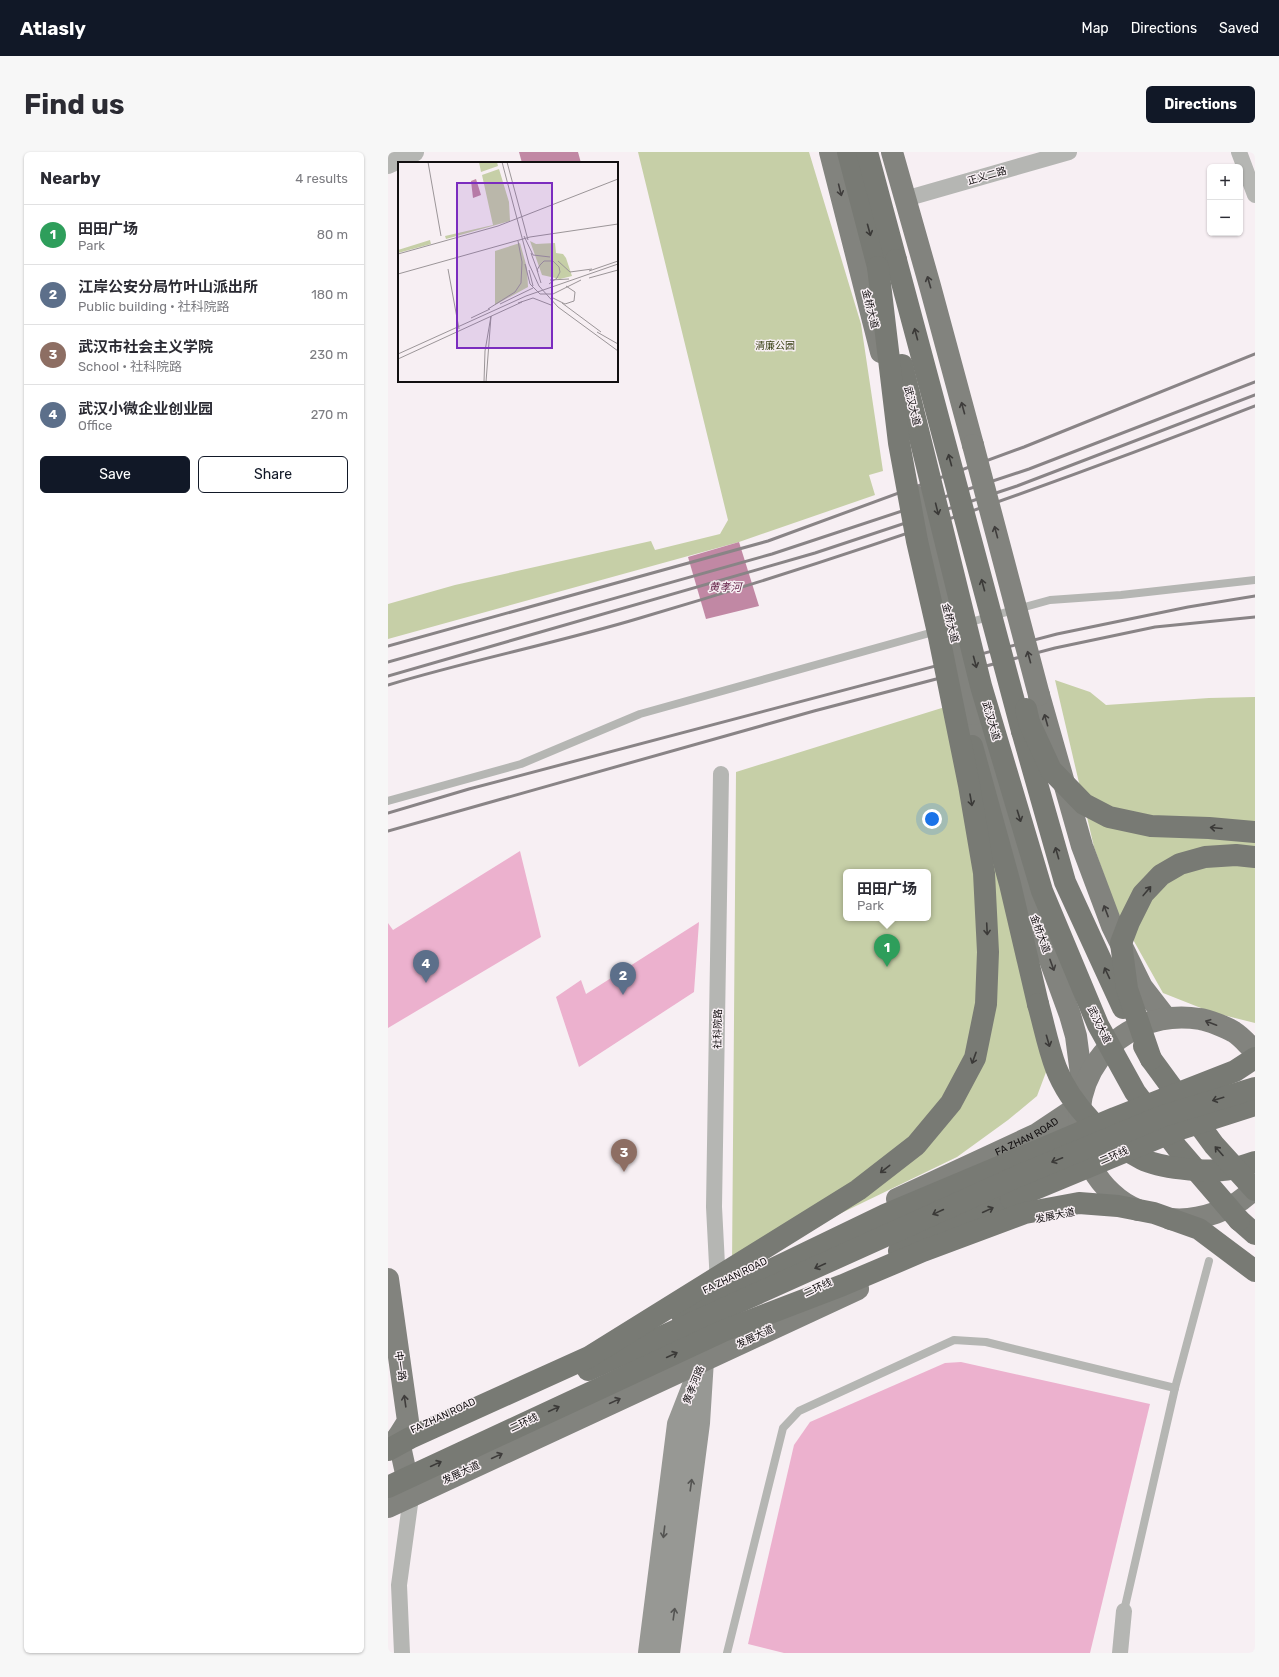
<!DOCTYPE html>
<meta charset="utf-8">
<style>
:root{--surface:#fff;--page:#f7f7f7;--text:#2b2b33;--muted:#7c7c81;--line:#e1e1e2;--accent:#111827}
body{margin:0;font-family:Rubik,"Noto Sans SC",sans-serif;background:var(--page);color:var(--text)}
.controls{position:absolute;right:12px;top:12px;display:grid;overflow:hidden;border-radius:6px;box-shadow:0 1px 3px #0004}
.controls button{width:36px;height:36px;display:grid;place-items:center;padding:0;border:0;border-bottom:1px solid var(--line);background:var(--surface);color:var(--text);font:20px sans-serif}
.you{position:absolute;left:544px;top:667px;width:14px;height:14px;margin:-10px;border:3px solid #fff;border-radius:50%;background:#1a73e8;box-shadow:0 0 0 6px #1a73e833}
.badge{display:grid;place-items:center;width:26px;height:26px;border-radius:50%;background:var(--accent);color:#fff;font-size:13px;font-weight:700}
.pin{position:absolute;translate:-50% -33px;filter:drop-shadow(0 1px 2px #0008)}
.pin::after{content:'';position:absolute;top:21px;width:14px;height:12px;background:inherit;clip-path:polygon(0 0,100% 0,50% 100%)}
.popup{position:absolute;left:455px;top:717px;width:88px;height:52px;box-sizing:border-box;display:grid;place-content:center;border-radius:6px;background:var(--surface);filter:drop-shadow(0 1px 3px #0005);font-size:13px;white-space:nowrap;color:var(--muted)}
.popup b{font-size:15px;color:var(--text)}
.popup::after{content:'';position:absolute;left:50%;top:100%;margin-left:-8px;border:8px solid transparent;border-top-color:var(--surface)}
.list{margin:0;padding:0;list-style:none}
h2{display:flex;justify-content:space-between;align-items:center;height:52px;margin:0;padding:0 16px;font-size:17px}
h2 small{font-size:13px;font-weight:400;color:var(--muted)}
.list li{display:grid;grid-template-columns:26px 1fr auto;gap:12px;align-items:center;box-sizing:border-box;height:60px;padding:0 16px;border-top:1px solid var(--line)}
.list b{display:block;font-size:15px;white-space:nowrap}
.list p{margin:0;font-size:13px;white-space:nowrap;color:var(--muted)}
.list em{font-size:13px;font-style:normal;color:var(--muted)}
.actions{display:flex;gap:8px;padding:12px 16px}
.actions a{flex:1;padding:9px 0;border:1px solid var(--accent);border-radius:6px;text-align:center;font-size:14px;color:var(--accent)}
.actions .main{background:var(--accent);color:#fff}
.map{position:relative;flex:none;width:867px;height:1501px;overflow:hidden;border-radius:6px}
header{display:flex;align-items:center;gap:24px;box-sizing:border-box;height:56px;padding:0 20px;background:var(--accent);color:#fff}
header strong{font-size:19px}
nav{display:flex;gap:22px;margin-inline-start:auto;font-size:14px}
.intro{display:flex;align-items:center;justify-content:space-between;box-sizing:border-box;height:96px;padding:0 24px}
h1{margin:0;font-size:28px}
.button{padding:10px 18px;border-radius:6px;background:var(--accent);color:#fff;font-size:14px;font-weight:700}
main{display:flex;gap:24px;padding:0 24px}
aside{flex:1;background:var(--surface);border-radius:6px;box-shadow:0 1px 3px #0004}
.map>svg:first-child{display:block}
.green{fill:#c6cfa7;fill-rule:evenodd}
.water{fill:#c188a4}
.building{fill:#ecb1ce}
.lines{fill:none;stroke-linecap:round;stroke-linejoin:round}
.service{stroke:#b5b6b3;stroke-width:8}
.minor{stroke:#b5b6b3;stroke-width:16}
.tertiary{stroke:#b5b6b3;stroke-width:20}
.secondary{stroke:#979894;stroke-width:22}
.primary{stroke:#82837e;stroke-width:22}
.trunk{stroke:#787a74;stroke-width:22}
.rail{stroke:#898486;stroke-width:3}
.primary-bridge{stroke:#82837e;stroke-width:22}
.trunk-bridge{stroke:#787a74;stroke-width:22}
.oneway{stroke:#3f3d3c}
.oneway2{stroke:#3b3a38}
.oneway3{stroke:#545452}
.labels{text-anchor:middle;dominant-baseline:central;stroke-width:3;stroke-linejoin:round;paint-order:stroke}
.street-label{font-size:10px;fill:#120f10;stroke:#f7eff3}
.park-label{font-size:10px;fill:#3a4116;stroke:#f7eff3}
.water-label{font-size:11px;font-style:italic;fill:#601c43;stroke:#f7eff3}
.inset-road{fill:none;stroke:#9b9598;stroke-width:1}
.view{fill:#7b2cbf;fill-opacity:0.15;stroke:#7b2cbf;stroke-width:2}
.inset-edge{fill:none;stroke:#120f10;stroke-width:2}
</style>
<header>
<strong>Atlasly</strong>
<nav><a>Map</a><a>Directions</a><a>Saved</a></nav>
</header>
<div class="intro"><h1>Find us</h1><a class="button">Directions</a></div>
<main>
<aside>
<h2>Nearby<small>4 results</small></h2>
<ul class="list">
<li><span class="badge" style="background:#2e9e5b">1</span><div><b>田田广场</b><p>Park</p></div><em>80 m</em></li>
<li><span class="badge" style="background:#5c6f8a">2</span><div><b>江岸公安分局竹叶山派出所</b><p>Public building · 社科院路</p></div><em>180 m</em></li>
<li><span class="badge" style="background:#8d6e63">3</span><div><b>武汉市社会主义学院</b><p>School · 社科院路</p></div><em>230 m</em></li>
<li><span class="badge" style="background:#5c6f8a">4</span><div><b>武汉小微企业创业园</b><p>Office</p></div><em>270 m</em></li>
</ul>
<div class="actions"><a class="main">Save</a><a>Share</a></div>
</aside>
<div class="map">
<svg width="867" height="1501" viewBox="0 0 867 1501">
<rect width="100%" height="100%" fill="#f7eff3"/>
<g class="green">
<path d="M250 0H421L473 172 495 319 481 323 487 343 351 390 0 487V452L67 433 263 389 267 398 332 382 340 368Z"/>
<path d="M667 528 702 540 718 553 821 546 867 545V871L823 860 775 841 729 759 706 695Z"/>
<path d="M573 550 663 907 649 944 620 968 569 1005 344 1114 348 620ZM458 720H540V766H458Z"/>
</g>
<g class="water">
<path d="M131 0H190L193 11H134Z"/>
<path d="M351 390 371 454 318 467 300 405Z"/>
</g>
<g class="building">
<path d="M132 699 153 785 0 876V771L5 778Z"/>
<path d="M311 770 306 840 191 915 168 845 193 828 198 842Z"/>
<path d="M573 1210 762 1252 702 1501H396L360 1492 406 1293 422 1270 557 1211Z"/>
</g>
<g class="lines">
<g class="service">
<path d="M579 471 662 448 733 443 867 428"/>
<path d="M0 649 133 612 252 562 549 479"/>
<path d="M736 1459 787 1236 821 1109"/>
<path d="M339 1501 395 1276 411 1259 566 1188 598 1190 787 1236"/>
</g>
<g class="minor">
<path d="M851 0 867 43"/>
<path d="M517 47 681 0"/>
<path d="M330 1132 326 1055 333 622"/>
<path d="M14 1501 11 1433 23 1345"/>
<path d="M732 1501 736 1459"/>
</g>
<path class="tertiary" d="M0 12 26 0"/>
<path class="secondary" d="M261 1501 290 1272 315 1208 311 1271 281 1501"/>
<g class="primary">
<path d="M442 0 493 200"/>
<path d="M504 0 542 134 585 293"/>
<path d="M651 543 694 694 724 774 754 835 778 866"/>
<path d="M585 562 640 748 682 863 688 884 695 937"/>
<path id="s1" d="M509 1047 649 982 691 954"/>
<path d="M750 1058C731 1051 714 1034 704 1016 663 939 727 853 812 867 820 868 840 876 846 880 854 885 860 893 867 899"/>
<path d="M782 1067C809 1070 849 1058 867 1035"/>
<path d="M0 1127 20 1269 10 1285"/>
<path d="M10 1285 23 1344"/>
<path d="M0 1355 470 1137"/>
</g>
<g class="trunk">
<path d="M460 0 490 115"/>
<path d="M479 0 508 108"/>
<path d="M634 579 677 730 735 856"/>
<path d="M584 594 622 732 650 852"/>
<path d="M851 1068 867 1082"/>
<path d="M511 1099 623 1047"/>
</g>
<g class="rail">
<path d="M0 494 380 389 636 295 867 202"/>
<path d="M0 510 384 402 641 317 867 230"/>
<path d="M0 524 427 401 629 334 867 243"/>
<path d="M0 533C83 508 169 491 252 466 460 405 665 333 867 254"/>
<path d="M0 661 81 637 669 482 800 455 867 444"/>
<path d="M0 679 426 559 667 496 767 475 867 465"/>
</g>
<g class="primary-bridge">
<path d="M585 293 651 543"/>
<path d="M530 345 585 562"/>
</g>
<g class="trunk-bridge">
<path d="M508 108 634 579"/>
<path d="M514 213 593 534 654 739 710 873 747 940 790 997 851 1068"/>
<path d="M638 557 641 570 663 618 696 652 721 665 763 674 821 676 867 680"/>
<path d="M650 852C656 873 660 895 668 916 682 953 719 990 754 1007 772 1016 815 1020 835 1018 845 1018 857 1013 867 1010"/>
<path d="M756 894 763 907 826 993 867 1038"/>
<path d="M763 907 739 837 733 791 741 770 755 742 773 723 792 712 817 705 848 703 867 705"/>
<path d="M623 1047 789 978 867 953"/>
<path d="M293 1161 497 1063 727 966 847 919 867 906"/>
<path d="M200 1218 628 1025 775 964 867 936"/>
<path d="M0 1298 22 1286 201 1205 470 1038 528 993 563 951 587 906 598 852 600 800 596 721 581 633 551 485 529 389 511 291 490 115"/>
<path d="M0 1335 335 1179 455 1133 535 1099 637 1061 691 1051 730 1054 766 1061 811 1077 867 1119"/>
</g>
</g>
<defs><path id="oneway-shaft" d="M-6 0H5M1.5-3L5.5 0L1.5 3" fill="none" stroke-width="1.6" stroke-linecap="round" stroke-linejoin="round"/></defs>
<g class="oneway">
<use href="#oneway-shaft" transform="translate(452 38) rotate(76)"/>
<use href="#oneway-shaft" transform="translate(541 130) rotate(-106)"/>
<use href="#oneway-shaft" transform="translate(575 256) rotate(-105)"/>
<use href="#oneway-shaft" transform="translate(608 380) rotate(-105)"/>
<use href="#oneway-shaft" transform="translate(641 505) rotate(-105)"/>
<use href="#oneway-shaft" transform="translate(658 568) rotate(-106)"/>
<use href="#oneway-shaft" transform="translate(718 759) rotate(-111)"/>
<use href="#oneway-shaft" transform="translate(664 813) rotate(70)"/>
<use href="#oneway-shaft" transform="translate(823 871) rotate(-159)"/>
<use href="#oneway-shaft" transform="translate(17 1249) rotate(-98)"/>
<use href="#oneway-shaft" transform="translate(227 1249) rotate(-25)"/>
<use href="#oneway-shaft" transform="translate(109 1304) rotate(-25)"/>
</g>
<g class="oneway2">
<use href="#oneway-shaft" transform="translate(481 78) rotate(75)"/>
<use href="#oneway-shaft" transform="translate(528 182) rotate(-105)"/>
<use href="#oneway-shaft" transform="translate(562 308) rotate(-105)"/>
<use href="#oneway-shaft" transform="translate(549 357) rotate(76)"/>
<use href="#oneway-shaft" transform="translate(595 433) rotate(-105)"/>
<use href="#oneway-shaft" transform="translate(587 510) rotate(75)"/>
<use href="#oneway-shaft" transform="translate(583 648) rotate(80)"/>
<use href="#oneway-shaft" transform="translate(631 664) rotate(73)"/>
<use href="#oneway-shaft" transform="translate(828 676) rotate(-175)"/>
<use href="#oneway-shaft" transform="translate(669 701) rotate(-106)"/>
<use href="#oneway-shaft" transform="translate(759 739) rotate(-50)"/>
<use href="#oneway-shaft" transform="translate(599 777) rotate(87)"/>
<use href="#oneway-shaft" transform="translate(719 821) rotate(-115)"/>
<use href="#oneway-shaft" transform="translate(660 889) rotate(74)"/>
<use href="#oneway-shaft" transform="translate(586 906) rotate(110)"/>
<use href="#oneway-shaft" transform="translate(830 947) rotate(163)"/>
<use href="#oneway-shaft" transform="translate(831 999) rotate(-132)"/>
<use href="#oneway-shaft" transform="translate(669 1008) rotate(158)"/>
<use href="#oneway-shaft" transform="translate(497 1017) rotate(142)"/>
<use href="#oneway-shaft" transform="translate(600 1058) rotate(-25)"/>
<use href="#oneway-shaft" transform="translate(550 1060) rotate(155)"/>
<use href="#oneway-shaft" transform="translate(432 1114) rotate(155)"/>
<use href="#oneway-shaft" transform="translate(284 1203) rotate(-25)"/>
<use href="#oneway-shaft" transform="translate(166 1257) rotate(-25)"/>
<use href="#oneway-shaft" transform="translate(48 1312) rotate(-25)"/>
</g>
<g class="oneway3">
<use href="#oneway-shaft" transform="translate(303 1333) rotate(-82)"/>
<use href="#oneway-shaft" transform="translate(276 1380) rotate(97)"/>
<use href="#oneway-shaft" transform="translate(286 1462) rotate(-82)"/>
</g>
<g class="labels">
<g class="street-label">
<text transform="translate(599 24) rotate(-16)">正义二路</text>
<text transform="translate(482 157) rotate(76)">金桥大道</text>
<text transform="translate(524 254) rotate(76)">武汉大道</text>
<text transform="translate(562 471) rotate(76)">金桥大道</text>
<text transform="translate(603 569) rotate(74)">武汉大道</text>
<text transform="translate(652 782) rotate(70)">金桥大道</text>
<text transform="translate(711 873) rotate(64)">武汉大道</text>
<text transform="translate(330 877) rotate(-89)">社科院路</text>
<text stroke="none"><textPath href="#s1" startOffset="144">FA ZHAN ROAD</textPath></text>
<text transform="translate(726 1004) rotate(-23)">二环线</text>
<text transform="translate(667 1064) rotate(-11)">发展大道</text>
<text transform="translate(347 1124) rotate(-26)">FA ZHAN ROAD</text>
<text transform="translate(430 1136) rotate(-25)">二环线</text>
<text transform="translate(367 1185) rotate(-25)">发展大道</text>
<text transform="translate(12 1214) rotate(82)">中一路</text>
<text transform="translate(306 1233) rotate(-68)">黄孝河路</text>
<text transform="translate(55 1264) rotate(-25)">FA ZHAN ROAD</text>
<text transform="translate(136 1271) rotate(-25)">二环线</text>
<text transform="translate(73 1321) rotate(-25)">发展大道</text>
</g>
<g class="park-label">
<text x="387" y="194">清廉公园</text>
</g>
<g class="water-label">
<text x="337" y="435">黄孝河</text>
</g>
</g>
<g transform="translate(10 10)">
<rect width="220" height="220" fill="#f7eff3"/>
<path d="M81 0H99L100 4 83 10ZM101 7 111 40 112 59 48 77 47 74 95 63 84 13ZM32 78 33 82 0 91V88ZM132 79 138 82 157 81 158 91 165 92 168 96 174 114 162 117 144 113ZM122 81 129 106 130 125 97 143V89Z" fill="#c6cfa7"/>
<path d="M78 17 83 33 75 36 73 19Z" fill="#c188a4"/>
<path class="inset-road" d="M30 0 43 74M104 0 131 102 141 124 160 145 220 189M109 0 130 78M126 74 135 93 152 95M133 91 140 110M0 92 100 64 220 17M160 99 172 110 194 107M127 102 132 122 142 132H155L183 118M50 107 61 167M131 108 135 124M191 109 220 99M0 112 132 75 220 62M191 116 220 108M152 118 171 117M143 121 139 108 142 103 146 99H155L161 105 162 110 159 116 151 122M155 136 167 142 176 139 177 130 168 124M120 141 135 136 153 143M164 141 203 170M102 142 135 126M90 147 117 130 123 121 124 100 120 79M73 156 92 147M199 170 220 182M0 192 128 134 220 102M0 197 124 140M86 220 87 189 93 154 88 220"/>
<path class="view" d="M59 21H154V186H59Z"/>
<rect width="220" height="220" class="inset-edge"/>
</g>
</svg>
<div class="controls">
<button>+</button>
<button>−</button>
</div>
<div class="you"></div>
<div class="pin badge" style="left:499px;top:815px;background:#2e9e5b">1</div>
<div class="popup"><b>田田广场</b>Park</div>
<div class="pin badge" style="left:235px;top:843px;background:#5c6f8a">2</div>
<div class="pin badge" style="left:236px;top:1020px;background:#8d6e63">3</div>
<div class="pin badge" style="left:38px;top:831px;background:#5c6f8a">4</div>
</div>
</main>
